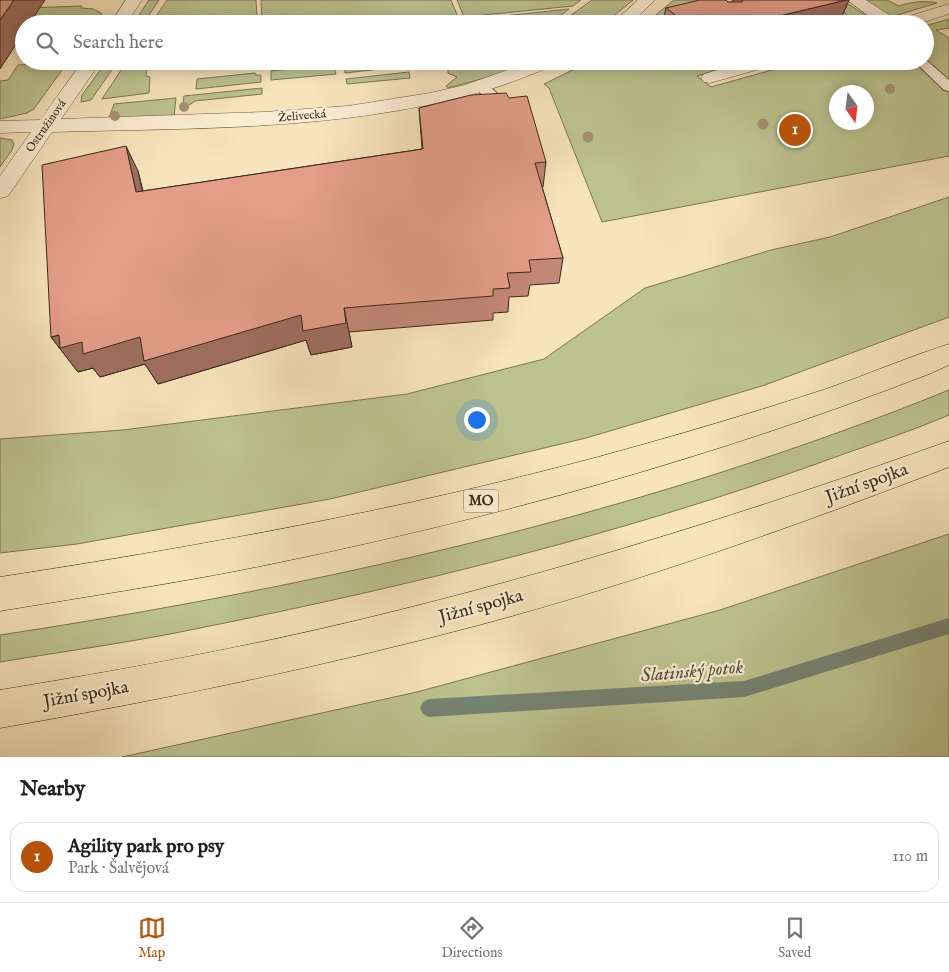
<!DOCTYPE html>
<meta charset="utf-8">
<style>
:root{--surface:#fff;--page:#f6f6f6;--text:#202124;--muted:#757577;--line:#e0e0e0;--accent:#b45309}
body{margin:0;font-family:"IM FELL English",serif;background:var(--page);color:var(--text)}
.compass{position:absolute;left:829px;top:85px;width:45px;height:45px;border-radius:50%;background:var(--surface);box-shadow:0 2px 12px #0003;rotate:166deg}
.you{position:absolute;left:476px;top:419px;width:18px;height:18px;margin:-12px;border:4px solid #fff;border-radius:50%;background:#1a73e8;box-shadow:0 0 0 8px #1a73e833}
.badge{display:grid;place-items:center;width:32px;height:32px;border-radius:50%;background:var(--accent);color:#fff;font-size:16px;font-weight:700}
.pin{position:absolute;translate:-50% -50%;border:2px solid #fff;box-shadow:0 1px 5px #0006}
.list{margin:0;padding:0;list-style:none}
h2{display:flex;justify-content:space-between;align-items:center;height:65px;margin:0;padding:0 20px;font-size:21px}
h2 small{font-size:16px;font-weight:400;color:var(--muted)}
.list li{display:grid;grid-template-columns:32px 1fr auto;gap:15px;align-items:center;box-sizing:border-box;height:70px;margin:0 10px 10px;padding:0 10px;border:1px solid var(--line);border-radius:15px}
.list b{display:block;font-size:19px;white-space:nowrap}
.list p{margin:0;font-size:16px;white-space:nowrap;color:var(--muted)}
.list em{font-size:16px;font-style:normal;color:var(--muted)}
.icon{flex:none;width:28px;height:28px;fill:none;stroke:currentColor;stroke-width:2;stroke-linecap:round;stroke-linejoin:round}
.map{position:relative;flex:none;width:949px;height:757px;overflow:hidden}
.search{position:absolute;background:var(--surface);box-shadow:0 2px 12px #0003;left:15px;right:15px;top:15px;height:55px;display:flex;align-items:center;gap:12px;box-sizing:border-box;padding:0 18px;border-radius:28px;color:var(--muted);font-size:19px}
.sheet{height:145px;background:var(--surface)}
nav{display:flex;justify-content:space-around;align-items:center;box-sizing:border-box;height:70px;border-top:1px solid var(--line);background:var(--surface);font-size:14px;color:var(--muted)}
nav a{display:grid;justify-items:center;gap:2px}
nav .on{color:var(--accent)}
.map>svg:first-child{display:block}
.green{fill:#bdc390;stroke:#7c7655;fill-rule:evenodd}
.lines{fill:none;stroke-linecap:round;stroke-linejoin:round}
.stream{fill:#768373;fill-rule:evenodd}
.lane-casing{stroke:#6a5842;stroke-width:2}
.street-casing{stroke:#6a5842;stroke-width:1}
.highway-casing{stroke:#3b2a1a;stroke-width:1}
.lane{fill:#faedd3;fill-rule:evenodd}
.street{fill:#faedd3;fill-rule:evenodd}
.highway{fill:#f7e3bc;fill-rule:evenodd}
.tree{fill:#a29273}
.wall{fill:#c38776;stroke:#3b2a1a}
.shaded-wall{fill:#9f6e60;stroke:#3b2a1a}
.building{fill:#e39d89;stroke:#3b2a1a}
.labels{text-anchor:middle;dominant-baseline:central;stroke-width:4.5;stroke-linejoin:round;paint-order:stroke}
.far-street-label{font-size:12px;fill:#3b2a1a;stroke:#faedd3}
.shield{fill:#faedd3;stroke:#746452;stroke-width:1}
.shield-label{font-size:14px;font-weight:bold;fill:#3b2a1a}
.near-street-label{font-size:18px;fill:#3b2a1a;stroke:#faedd3}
.near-water-label{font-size:19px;font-style:italic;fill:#544f3f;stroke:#faedd3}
</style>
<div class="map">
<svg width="949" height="757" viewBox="0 0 949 757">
<rect width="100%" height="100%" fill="#f7e3bc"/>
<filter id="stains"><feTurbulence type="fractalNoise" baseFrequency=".004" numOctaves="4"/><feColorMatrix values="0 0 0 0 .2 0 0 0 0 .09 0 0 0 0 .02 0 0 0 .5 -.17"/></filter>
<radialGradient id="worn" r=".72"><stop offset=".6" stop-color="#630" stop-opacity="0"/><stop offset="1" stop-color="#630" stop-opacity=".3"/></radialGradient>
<g class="green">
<path d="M149 0H159L143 24H133Z"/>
<path d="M167 0H256L257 17 242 19 243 20 257 19V24H151Z"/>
<path d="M261 0H451L458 17 393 24 392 21 364 24H262Z"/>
<path d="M457 0H581L573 6 464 17Z"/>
<path d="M592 0H633L604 24H559Z"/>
<path d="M674 0H717L692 24H645Z"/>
<path d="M842 0 879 24H836L853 19 840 10Z"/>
<path d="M866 0H887L899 6C911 2 925 0 937 3L891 17Z"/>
<path d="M82 6 81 8 93 9 101 13 102 15 96 24H24V46H17L21 39 0 40V9Z"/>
<path d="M569 9 549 24H468L466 20Z"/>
<path d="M949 19V28L936 30 949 38V156L602 222 549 88 544 84 591 61H751L697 76 711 87 804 61H925V26ZM836 92H866V122H836Z"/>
<path d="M107 61H118L91 100 81 102 82 95Z"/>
<path d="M127 61H154L151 67 147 68 146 76 150 77 149 93 102 99Z"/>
<path d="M364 61H406L407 66 345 73 344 63Z"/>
<path d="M506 61H532L492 76 448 88 446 86 457 77 448 73V68Z"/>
<path d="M67 63 34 109 27 113 0 119V81L8 80 18 65Z"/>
<path d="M329 65V68L334 67 336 74 271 80V71Z"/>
<path d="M409 72 410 78 347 84 346 79Z"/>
<path d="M255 73 256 75H261V82L196 89 197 79Z"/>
<path d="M262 88V94L195 101 182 110 184 96Z"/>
<path d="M176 98 174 117 109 118 114 104Z"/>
<path d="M0 138 12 140 14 144 12 150 0 167Z"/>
<path d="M949 197V317L762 386 586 438 330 499 77 544 0 553V439L123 430 407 394 544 359 645 288 771 250 830 237Z"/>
<path d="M949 390V415C907 433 862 447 819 463 618 535 410 586 200 628 134 642 66 651 0 662V635C322 586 646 513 949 390Z"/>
<path d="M949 534V757H122L417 692 720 610Z"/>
</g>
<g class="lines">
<path class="stream" d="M949 618V634L744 697 429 717 423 714 420 708 423 702 429 699 744 681Z"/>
<defs>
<g id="lane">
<path d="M925 35 931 36 933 39 931 42 925 43Z"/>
<path d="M925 59 949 80V91L944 90 914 61H925Z"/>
<path d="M481 82 486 83 504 100 506 103 504 106H494L476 89 474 86Z"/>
</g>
<g id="street">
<path d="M126 0H142L126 24H110Z"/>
<path d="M638 0H655L630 24H612Z"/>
<path d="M847 0H866L897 20 949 4V14L918 24H880Z"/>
<path d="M83 61H101L61 119 264 112 348 106 430 93 465 85 533 61H558L555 65C530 75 504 86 477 93 340 131 193 128 52 132L8 196 0 198V176L31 132 0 133V121L40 120Z"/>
<path d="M748 61H777L774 65 710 83 704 82 701 78 704 74Z"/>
</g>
<g id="highway">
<path d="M949 344V365L929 374C715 457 491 519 266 565 178 583 89 596 0 611V577C201 546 401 510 598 457 675 436 753 413 829 388 869 374 908 357 949 344Z"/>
<path d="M949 441V467C795 526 639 582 479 625 321 667 161 700 0 728V690C122 670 243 648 363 619 562 571 756 510 949 441Z"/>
</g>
</defs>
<use href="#lane" class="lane-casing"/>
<use href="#street" class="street-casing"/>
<use href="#highway" class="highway-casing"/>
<use href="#lane" class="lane"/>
<use href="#street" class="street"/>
<use href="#highway" class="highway"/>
</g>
<g class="tree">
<circle cx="890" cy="89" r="5"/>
<circle cx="184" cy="107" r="5"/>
<circle cx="115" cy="116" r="5"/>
<circle cx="763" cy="124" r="5.5"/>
<circle cx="588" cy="137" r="5.5"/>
</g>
<g class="wall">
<path d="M733 0H849L839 23 836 24H662L666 8 732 2Z"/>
<path d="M419 108 546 162 543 187H542L563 258 559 283 530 285 528 296 509 297 508 312 493 313V320L349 332 352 347 311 355 306 340 158 384 145 364 100 377 93 368 78 372 51 337 138 171 143 191 422 149Z"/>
</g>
<g class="shaded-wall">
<path d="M14 0H45L29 24H24V32L0 69V20Z"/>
<path d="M846 0H849L839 23 836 24H746Z"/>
<path d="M126 146 138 171 148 217 136 192Z"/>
<path d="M344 308 349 332 352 347 311 355 306 340 158 384 145 364 100 377 93 368 78 372 51 337 59 335 82 342 140 337 301 315Z"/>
</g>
<g class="building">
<path d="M0 0H14L0 20Z"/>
<path d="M700 0H726L728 2H742L743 0H846L746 24H687L666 8Z"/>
<path d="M506 93 509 98 527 96 546 162 535 163 563 258 529 260 531 272 507 273 510 288 493 289V296L344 308 346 323 303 331 301 315 144 361 140 337 83 354 82 342 60 348 59 335 51 337 42 165 126 146 136 192 423 149 419 108 471 95Z"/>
</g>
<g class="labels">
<g class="far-street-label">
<text transform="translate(302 116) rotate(-5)">Želivecká</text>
<text transform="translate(46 126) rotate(-55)">Ostružinová</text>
</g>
<rect class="shield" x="463.5" y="489.5" width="35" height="23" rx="4"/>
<g class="shield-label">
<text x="481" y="501">MO</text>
</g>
<g class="near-street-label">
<text transform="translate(867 484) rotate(-20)">Jižní spojka</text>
<text transform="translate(481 607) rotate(-15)">Jižní spojka</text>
<text transform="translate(86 695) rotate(-10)">Jižní spojka</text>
</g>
<g class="near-water-label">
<text transform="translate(692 672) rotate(-5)">Slatinský potok</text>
</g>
</g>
<rect width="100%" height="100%" filter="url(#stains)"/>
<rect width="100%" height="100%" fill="url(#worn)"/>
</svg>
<svg class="compass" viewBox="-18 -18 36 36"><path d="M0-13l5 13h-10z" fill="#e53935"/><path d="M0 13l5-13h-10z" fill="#757577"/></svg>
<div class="you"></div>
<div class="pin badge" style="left:795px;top:130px">1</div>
<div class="search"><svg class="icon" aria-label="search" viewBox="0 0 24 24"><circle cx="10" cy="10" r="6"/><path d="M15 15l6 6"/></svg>Search here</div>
</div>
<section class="sheet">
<h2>Nearby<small></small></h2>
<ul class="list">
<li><span class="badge">1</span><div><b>Agility park pro psy</b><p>Park · Šalvějová</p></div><em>110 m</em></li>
</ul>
</section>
<nav>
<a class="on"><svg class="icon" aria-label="map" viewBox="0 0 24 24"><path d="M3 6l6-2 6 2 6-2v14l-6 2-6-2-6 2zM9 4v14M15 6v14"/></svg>Map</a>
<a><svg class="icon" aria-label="directions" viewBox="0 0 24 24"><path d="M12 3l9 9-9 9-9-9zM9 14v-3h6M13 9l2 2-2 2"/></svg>Directions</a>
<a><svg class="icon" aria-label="saved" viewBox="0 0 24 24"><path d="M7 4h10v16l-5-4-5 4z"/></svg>Saved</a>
</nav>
